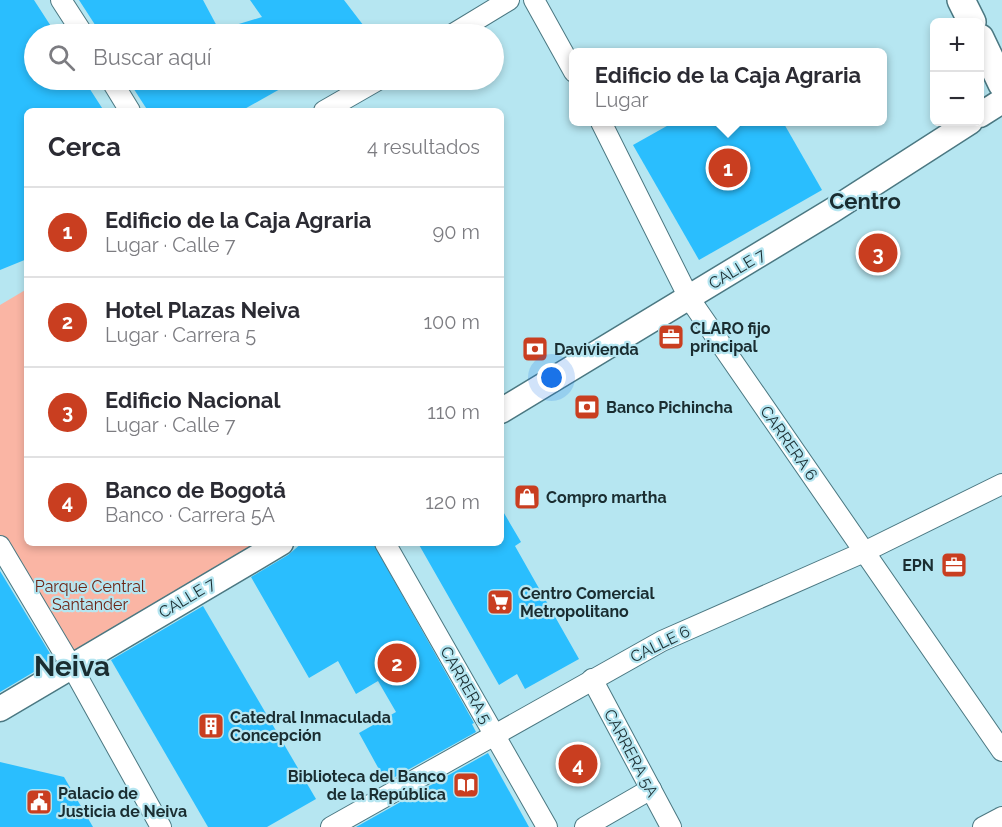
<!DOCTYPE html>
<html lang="es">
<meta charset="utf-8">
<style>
:root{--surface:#fff;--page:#f7f7f7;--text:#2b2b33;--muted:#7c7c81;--line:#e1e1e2;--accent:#c93e20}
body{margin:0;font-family:Raleway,sans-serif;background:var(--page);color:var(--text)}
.controls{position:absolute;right:18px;top:18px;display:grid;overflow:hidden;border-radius:9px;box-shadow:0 3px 9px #0003}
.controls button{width:54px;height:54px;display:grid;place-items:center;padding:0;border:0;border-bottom:2px solid var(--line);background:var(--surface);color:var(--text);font:30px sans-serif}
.you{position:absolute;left:552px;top:378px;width:21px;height:21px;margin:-15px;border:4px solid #fff;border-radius:50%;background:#1a73e8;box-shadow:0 0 0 9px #1a73e833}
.badge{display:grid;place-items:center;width:39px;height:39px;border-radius:50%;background:var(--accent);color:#fff;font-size:20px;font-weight:700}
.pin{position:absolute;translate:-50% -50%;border:3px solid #fff;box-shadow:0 2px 6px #0006}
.popup{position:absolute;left:569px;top:48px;width:318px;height:78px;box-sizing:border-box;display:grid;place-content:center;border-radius:9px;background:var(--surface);filter:drop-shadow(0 2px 4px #0005);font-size:20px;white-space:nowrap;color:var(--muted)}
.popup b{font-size:22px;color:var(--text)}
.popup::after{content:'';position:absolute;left:50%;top:100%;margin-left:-12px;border:12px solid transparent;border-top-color:var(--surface)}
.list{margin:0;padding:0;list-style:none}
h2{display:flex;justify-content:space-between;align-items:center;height:78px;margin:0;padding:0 24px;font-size:26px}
h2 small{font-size:20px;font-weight:400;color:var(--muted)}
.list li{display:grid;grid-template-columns:39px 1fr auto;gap:18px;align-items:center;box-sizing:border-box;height:90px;padding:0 24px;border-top:2px solid var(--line)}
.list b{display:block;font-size:22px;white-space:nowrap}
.list p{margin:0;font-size:20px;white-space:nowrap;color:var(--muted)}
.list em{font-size:20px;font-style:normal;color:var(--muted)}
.icon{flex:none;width:33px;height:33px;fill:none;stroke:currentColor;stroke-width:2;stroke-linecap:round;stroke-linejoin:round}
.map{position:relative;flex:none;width:1002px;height:827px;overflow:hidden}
.search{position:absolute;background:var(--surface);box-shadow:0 3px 9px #0003;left:24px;top:24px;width:480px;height:66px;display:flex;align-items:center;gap:15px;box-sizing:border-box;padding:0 21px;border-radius:33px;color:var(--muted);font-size:22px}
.panel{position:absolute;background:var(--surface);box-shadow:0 3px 9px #0003;left:24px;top:108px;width:480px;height:438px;border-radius:9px}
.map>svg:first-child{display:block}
.green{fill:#fab5a4}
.building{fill:#2abefe}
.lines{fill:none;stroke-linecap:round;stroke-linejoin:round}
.minor-casing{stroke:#4b7882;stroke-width:22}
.tertiary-casing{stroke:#4b7882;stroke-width:27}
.secondary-casing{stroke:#4b7882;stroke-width:30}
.minor{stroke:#fff;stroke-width:20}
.tertiary{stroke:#fff;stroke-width:24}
.secondary{stroke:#fff;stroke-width:27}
.labels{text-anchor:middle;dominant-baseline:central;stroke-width:4.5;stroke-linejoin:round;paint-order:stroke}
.street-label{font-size:16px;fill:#1a2d31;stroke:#b6e6f1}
.poi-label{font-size:16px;font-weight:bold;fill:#1a2d31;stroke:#b6e6f1;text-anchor:start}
.park-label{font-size:16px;fill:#6d2414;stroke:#b6e6f1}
.district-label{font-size:22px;font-weight:bold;fill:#1a2d31;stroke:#b6e6f1}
.town-label{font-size:28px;font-weight:bold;fill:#1a2d31;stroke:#b6e6f1}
</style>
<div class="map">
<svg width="1002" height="827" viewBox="0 0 1002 827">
<rect width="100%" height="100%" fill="#b6e6f1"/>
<path class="green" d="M27 289V543H281L72 667 0 546V305Z"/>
<g class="building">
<path d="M0 0H34L56 34H34V80H84L104 111H27V259L0 270Z"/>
<path d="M79 0H203L219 30 262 17 250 0H344L370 34H101Z"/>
<path d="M128 80H296L241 111H148Z"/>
<path d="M674 122H783L822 190 699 260 633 145Z"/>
<path d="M501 508 521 542 515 546 579 659 525 689 517 674 499 685 418 543H501Z"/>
<path d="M302 543H373L474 723 472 724 476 732 386 782 359 733 396 712 378 681 356 694 338 661 309 678 251 577 288 555Z"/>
<path d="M0 571 54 660 0 692Z"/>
<path d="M203 606 316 799 267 827H208L111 660Z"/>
<path d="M488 753 529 827H356Z"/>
<path d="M0 762 64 777 93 827H0Z"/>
</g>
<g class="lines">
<defs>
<g id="minor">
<path d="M61 0 83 34"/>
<path d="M534 0 574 72"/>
<path d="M453 34 509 0"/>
<path d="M111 80 130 111"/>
<path d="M324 111 378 80"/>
<path d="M601 122 689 298 1002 751"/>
<path d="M385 543 547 827"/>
<path d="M0 546 72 667 161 827"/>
<path d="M592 679 671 827"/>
<path d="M331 827 662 641 864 552 1002 484"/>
<path d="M585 827 651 789"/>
<path d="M983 827 1002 817"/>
</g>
<g id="tertiary">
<path d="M980 115 1002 101"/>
<path d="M501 411 833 210 970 122"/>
<path d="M0 709 281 543"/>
</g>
<g id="secondary">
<path d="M961 0 972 22"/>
<path d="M980 38 1002 84"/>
</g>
</defs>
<use href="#minor" class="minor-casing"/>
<use href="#tertiary" class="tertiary-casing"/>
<use href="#secondary" class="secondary-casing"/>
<use href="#minor" class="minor"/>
<use href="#tertiary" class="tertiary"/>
<use href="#secondary" class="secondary"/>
</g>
<defs>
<symbol id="office-square" viewBox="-11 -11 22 22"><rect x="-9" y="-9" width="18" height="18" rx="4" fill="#c93e20" stroke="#b6e6f1"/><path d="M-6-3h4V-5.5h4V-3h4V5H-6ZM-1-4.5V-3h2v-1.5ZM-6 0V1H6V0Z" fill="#fff"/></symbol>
<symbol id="bank-square" viewBox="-11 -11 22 22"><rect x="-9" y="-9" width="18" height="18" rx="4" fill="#c93e20" stroke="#b6e6f1"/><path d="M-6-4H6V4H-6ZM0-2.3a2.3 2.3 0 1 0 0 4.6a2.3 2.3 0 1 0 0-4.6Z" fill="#fff"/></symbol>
<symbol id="shop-square" viewBox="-11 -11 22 22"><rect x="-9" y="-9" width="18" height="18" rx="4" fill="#c93e20" stroke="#b6e6f1"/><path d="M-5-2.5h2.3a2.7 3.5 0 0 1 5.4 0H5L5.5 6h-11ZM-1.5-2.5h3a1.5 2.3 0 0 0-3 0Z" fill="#fff"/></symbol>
<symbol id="supermarket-square" viewBox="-11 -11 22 22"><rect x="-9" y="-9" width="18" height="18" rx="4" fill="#c93e20" stroke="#b6e6f1"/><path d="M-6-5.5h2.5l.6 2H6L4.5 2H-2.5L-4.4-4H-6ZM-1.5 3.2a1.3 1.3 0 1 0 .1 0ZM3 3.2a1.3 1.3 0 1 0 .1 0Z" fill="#fff"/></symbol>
<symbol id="building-square" viewBox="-11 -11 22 22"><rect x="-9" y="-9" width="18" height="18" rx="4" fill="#c93e20" stroke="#b6e6f1"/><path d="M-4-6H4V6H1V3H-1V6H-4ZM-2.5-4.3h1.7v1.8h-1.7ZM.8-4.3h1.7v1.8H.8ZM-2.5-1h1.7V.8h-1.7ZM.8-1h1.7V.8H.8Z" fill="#fff"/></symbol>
<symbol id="library-square" viewBox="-11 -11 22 22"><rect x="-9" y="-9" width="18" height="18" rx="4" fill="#c93e20" stroke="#b6e6f1"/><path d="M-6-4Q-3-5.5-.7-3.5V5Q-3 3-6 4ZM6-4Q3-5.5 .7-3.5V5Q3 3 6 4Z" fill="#fff"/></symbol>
<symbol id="civic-square" viewBox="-11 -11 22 22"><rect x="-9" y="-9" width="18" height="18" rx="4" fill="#c93e20" stroke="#b6e6f1"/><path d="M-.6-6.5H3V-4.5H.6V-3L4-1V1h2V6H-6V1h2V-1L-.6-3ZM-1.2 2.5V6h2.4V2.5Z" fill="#fff"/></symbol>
</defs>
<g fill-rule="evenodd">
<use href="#office-square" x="656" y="322" width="30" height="30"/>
<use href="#bank-square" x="520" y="334" width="30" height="30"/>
<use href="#bank-square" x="572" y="392" width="30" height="30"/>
<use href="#shop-square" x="512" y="482" width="30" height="30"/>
<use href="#office-square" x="939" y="550" width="30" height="30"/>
<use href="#supermarket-square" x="485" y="587" width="30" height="30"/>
<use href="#building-square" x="196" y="711" width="30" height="30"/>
<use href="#library-square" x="451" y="770" width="30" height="30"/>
<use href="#civic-square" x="24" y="787" width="30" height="30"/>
</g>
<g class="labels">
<g class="street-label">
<text transform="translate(737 269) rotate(-31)">CALLE 7</text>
<text transform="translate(789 443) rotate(55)">CARRERA 6</text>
<text transform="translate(187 598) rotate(-31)">CALLE 7</text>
<text transform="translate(660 644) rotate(-26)">CALLE 6</text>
<text transform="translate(466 685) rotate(60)">CARRERA 5</text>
<text transform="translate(631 753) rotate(62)">CARRERA 5A</text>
</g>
<g class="poi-label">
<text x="690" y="328">CLARO fijo<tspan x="690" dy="18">principal</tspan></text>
<text x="554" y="349">Davivienda</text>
<text x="606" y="407">Banco Pichincha</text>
<text x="546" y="497">Compro martha</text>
<text x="934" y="565" text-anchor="end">EPN</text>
<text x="520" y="593">Centro Comercial<tspan x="520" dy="18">Metropolitano</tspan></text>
<text x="230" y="717">Catedral Inmaculada<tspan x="230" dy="18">Concepción</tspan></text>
<text x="446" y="776" text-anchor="end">Biblioteca del Banco<tspan x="446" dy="18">de la República</tspan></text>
<text x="58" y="793">Palacio de<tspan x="58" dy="18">Justicia de Neiva</tspan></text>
</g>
<g class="park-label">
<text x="90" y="586">Parque Central<tspan x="90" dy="18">Santander</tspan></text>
</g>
<g class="district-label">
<text x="865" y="201">Centro</text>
</g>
<g class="town-label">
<text x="72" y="666">Neiva</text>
</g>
</g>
</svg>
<div class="controls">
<button>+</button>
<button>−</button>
</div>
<div class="you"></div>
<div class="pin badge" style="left:728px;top:168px">1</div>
<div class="popup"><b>Edificio de la Caja Agraria</b>Lugar</div>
<div class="pin badge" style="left:397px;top:663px">2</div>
<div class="pin badge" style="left:878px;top:253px">3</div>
<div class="pin badge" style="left:578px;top:764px">4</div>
<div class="search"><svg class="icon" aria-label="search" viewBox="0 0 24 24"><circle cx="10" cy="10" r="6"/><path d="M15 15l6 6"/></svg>Buscar aquí</div>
<section class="panel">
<h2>Cerca<small>4 resultados</small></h2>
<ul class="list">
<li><span class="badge">1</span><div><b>Edificio de la Caja Agraria</b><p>Lugar · Calle 7</p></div><em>90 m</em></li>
<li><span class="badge">2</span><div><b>Hotel Plazas Neiva</b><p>Lugar · Carrera 5</p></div><em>100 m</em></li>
<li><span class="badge">3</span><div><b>Edificio Nacional</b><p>Lugar · Calle 7</p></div><em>110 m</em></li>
<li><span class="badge">4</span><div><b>Banco de Bogotá</b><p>Banco · Carrera 5A</p></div><em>120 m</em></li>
</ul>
</section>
</div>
